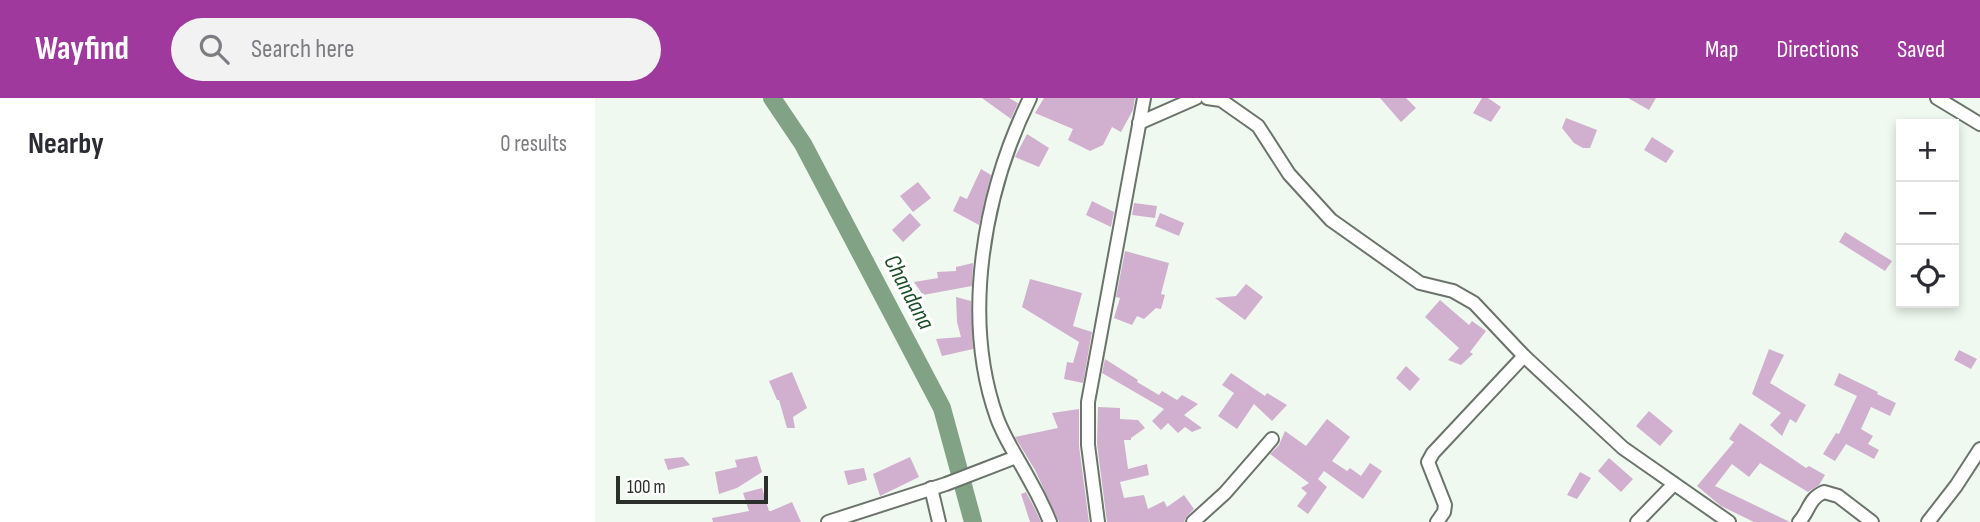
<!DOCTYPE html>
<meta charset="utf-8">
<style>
:root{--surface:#fff;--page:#f2f2f3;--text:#2b2b33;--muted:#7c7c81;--line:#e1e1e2;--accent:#9f399e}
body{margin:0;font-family:"Sofia Sans Condensed",sans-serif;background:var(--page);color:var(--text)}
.controls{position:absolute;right:21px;top:21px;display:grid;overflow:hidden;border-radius:0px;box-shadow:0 4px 10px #0003}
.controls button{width:63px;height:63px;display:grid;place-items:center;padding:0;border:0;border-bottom:2px solid var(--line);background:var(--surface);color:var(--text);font:35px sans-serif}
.scale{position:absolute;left:21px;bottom:18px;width:152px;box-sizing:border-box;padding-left:7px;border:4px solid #2b2f2b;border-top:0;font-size:19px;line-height:24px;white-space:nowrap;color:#2b2f2b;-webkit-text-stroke:5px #fff;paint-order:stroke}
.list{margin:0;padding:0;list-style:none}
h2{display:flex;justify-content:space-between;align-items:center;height:91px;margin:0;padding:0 28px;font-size:30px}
h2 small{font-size:23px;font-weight:400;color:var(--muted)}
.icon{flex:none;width:38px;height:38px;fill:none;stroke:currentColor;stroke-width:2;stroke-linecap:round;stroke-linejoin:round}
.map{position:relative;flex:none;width:1385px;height:424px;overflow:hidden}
header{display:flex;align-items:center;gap:42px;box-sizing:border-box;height:98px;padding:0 35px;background:var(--accent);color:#fff}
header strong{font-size:33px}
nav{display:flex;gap:38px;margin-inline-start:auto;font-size:24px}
.search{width:490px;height:63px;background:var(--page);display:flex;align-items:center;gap:18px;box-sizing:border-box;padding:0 24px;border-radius:38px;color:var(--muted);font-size:26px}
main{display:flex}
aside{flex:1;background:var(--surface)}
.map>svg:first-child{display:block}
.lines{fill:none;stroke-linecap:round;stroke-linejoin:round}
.river{stroke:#81a284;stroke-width:18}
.building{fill:#d1b0cf}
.street-casing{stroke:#6b746b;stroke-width:16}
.street{stroke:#fff;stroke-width:12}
.labels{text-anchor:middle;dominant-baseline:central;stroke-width:7;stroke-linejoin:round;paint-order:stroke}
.water-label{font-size:24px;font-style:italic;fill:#1b4d24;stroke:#fff}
</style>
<header>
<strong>Wayfind</strong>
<div class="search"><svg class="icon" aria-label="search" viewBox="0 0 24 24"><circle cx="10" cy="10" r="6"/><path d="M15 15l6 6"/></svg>Search here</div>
<nav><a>Map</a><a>Directions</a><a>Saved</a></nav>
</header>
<main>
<aside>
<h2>Nearby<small>0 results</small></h2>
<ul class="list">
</ul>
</aside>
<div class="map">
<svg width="1385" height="424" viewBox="0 0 1385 424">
<rect width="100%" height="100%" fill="#eff9ef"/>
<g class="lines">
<path class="river" d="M177 0 208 46 347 310 378 424"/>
</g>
<g class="building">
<path d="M387 0H414L423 5 416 21Z"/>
<path d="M449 0H540L538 12 526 34 517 29 508 47 495 53 473 42 478 31 440 15Z"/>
<path d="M785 0H811L821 10 806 24Z"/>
<path d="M887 0H893L906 9 896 24 878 15Z"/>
<path d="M1033 0H1061L1054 12Z"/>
<path d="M971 20 1002 32 995 50H988L979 45 967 30Z"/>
<path d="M432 36 454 50 444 69 420 59Z"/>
<path d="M1057 39 1079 53 1071 65 1049 52Z"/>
<path d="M386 71 396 77 384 127 358 113 365 98 372 101Z"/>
<path d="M323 84 336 100 318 114 305 98Z"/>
<path d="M497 103 519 114 516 129 491 117Z"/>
<path d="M539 105 562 108 560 120 537 117Z"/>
<path d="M315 115 326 127 308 144 297 132Z"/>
<path d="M565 115 589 125 584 138 560 128Z"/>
<path d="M1250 134 1297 163 1290 173 1244 144Z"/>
<path d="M530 153 574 165 566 196 570 197 566 211 561 210 549 221 542 218 537 227 519 220 525 200 521 199Z"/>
<path d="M378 165 377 188 328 197 319 184 343 180 342 174 361 173V169Z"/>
<path d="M435 181 487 195 478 228 497 234 488 285 469 281 472 264 478 265 484 244 427 209Z"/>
<path d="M651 186 668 199 650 222 620 200 641 198Z"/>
<path d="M361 199 376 203 378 251 347 258 341 241 366 239 362 224Z"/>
<path d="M845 202 874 227 877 223 891 233 875 254 878 256 866 267 853 262 864 250 830 219Z"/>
<path d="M1174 251 1189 257 1175 285 1211 307 1201 325 1195 321 1187 338 1175 327 1186 315 1157 296Z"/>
<path d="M1364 252 1382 261 1376 271 1359 262Z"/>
<path d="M510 261 543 282 542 284 564 297 567 293 582 302 587 297 603 306 589 317 607 330 597 334 590 329 583 335 573 325 566 332 557 323 569 311 507 275Z"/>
<path d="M811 268 825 281 815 293 801 280Z"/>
<path d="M197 274 212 310 198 319 200 330H192L184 302H182L174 283Z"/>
<path d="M636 275 670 298 672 295 692 307 677 323 659 306 642 331 623 318 639 295 627 287Z"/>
<path d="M1244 275 1283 294 1282 296 1301 305 1295 318 1276 309 1266 331 1278 338 1273 346 1284 352 1279 361 1251 346 1240 363 1228 356 1241 335 1244 336 1262 298 1239 287Z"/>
<path d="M503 309 525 310V321L543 322 550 330 536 340V342H529L533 371 552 366 554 377 525 384 529 400 549 397 553 411 569 403 572 409 589 397 599 411 592 418 589 424H512L502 346Z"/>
<path d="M484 311V348L494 424H464L440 372 420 339 463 330 457 315Z"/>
<path d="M1054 313 1078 333 1065 348 1041 328Z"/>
<path d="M732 321 755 339 737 363 752 373 755 370 766 378 775 365 787 373 768 401 729 373 723 381 732 389 713 416 702 408 712 395 706 390 714 385 675 356 684 347 690 333 711 348Z"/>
<path d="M1145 325 1211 370 1214 368 1230 377 1224 387 1213 394 1165 365 1154 379 1137 366 1120 388 1195 424H1159L1126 408 1102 388 1139 344 1134 341Z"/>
<path d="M162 358 167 374 142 390 124 396 120 374 142 369 140 362Z"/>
<path d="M88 359 95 367 73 372 69 361Z"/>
<path d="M315 359 324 379 285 398 278 376Z"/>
<path d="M1014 360 1038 381 1026 394 1003 373Z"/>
<path d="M269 370 272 382 253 387 249 373Z"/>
<path d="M985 374 996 380 982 401 972 397Z"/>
<path d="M167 390 174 413H176L197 404 206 424H118L117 420 154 413 148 395Z"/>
<path d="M431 394 440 411 446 424H435L426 396Z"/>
</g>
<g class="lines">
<defs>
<g id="street">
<path d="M435 0C389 94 366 219 402 320 410 342 423 360 434 381 442 395 449 409 455 424"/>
<path d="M612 0 626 2 663 28 694 76 736 122 825 185 858 193 879 205 929 258 1028 350 1134 424"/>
<path d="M1342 0 1385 26"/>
<path d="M544 25 601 0"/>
<path d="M336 390 344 424"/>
<path d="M233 424 351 386 421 359"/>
<path d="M503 424 493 347V304L549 0"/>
<path d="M598 424 630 395 677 341"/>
<path d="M842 424 849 414 850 407 833 364 838 355 929 258"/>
<path d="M1042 424 1079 386"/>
<path d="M1204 424C1215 412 1213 401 1229 394L1243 398 1277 424"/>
<path d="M1333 424 1361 388 1385 351"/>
</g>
</defs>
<use href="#street" class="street-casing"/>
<use href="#street" class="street"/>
</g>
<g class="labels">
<g class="water-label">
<text transform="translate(314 194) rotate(62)">Chandana</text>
</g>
</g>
</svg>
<div class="controls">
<button>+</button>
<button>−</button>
<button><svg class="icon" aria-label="locate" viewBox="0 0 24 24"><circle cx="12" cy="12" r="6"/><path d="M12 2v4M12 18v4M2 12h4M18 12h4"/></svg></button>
</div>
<div class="scale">100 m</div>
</div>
</main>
